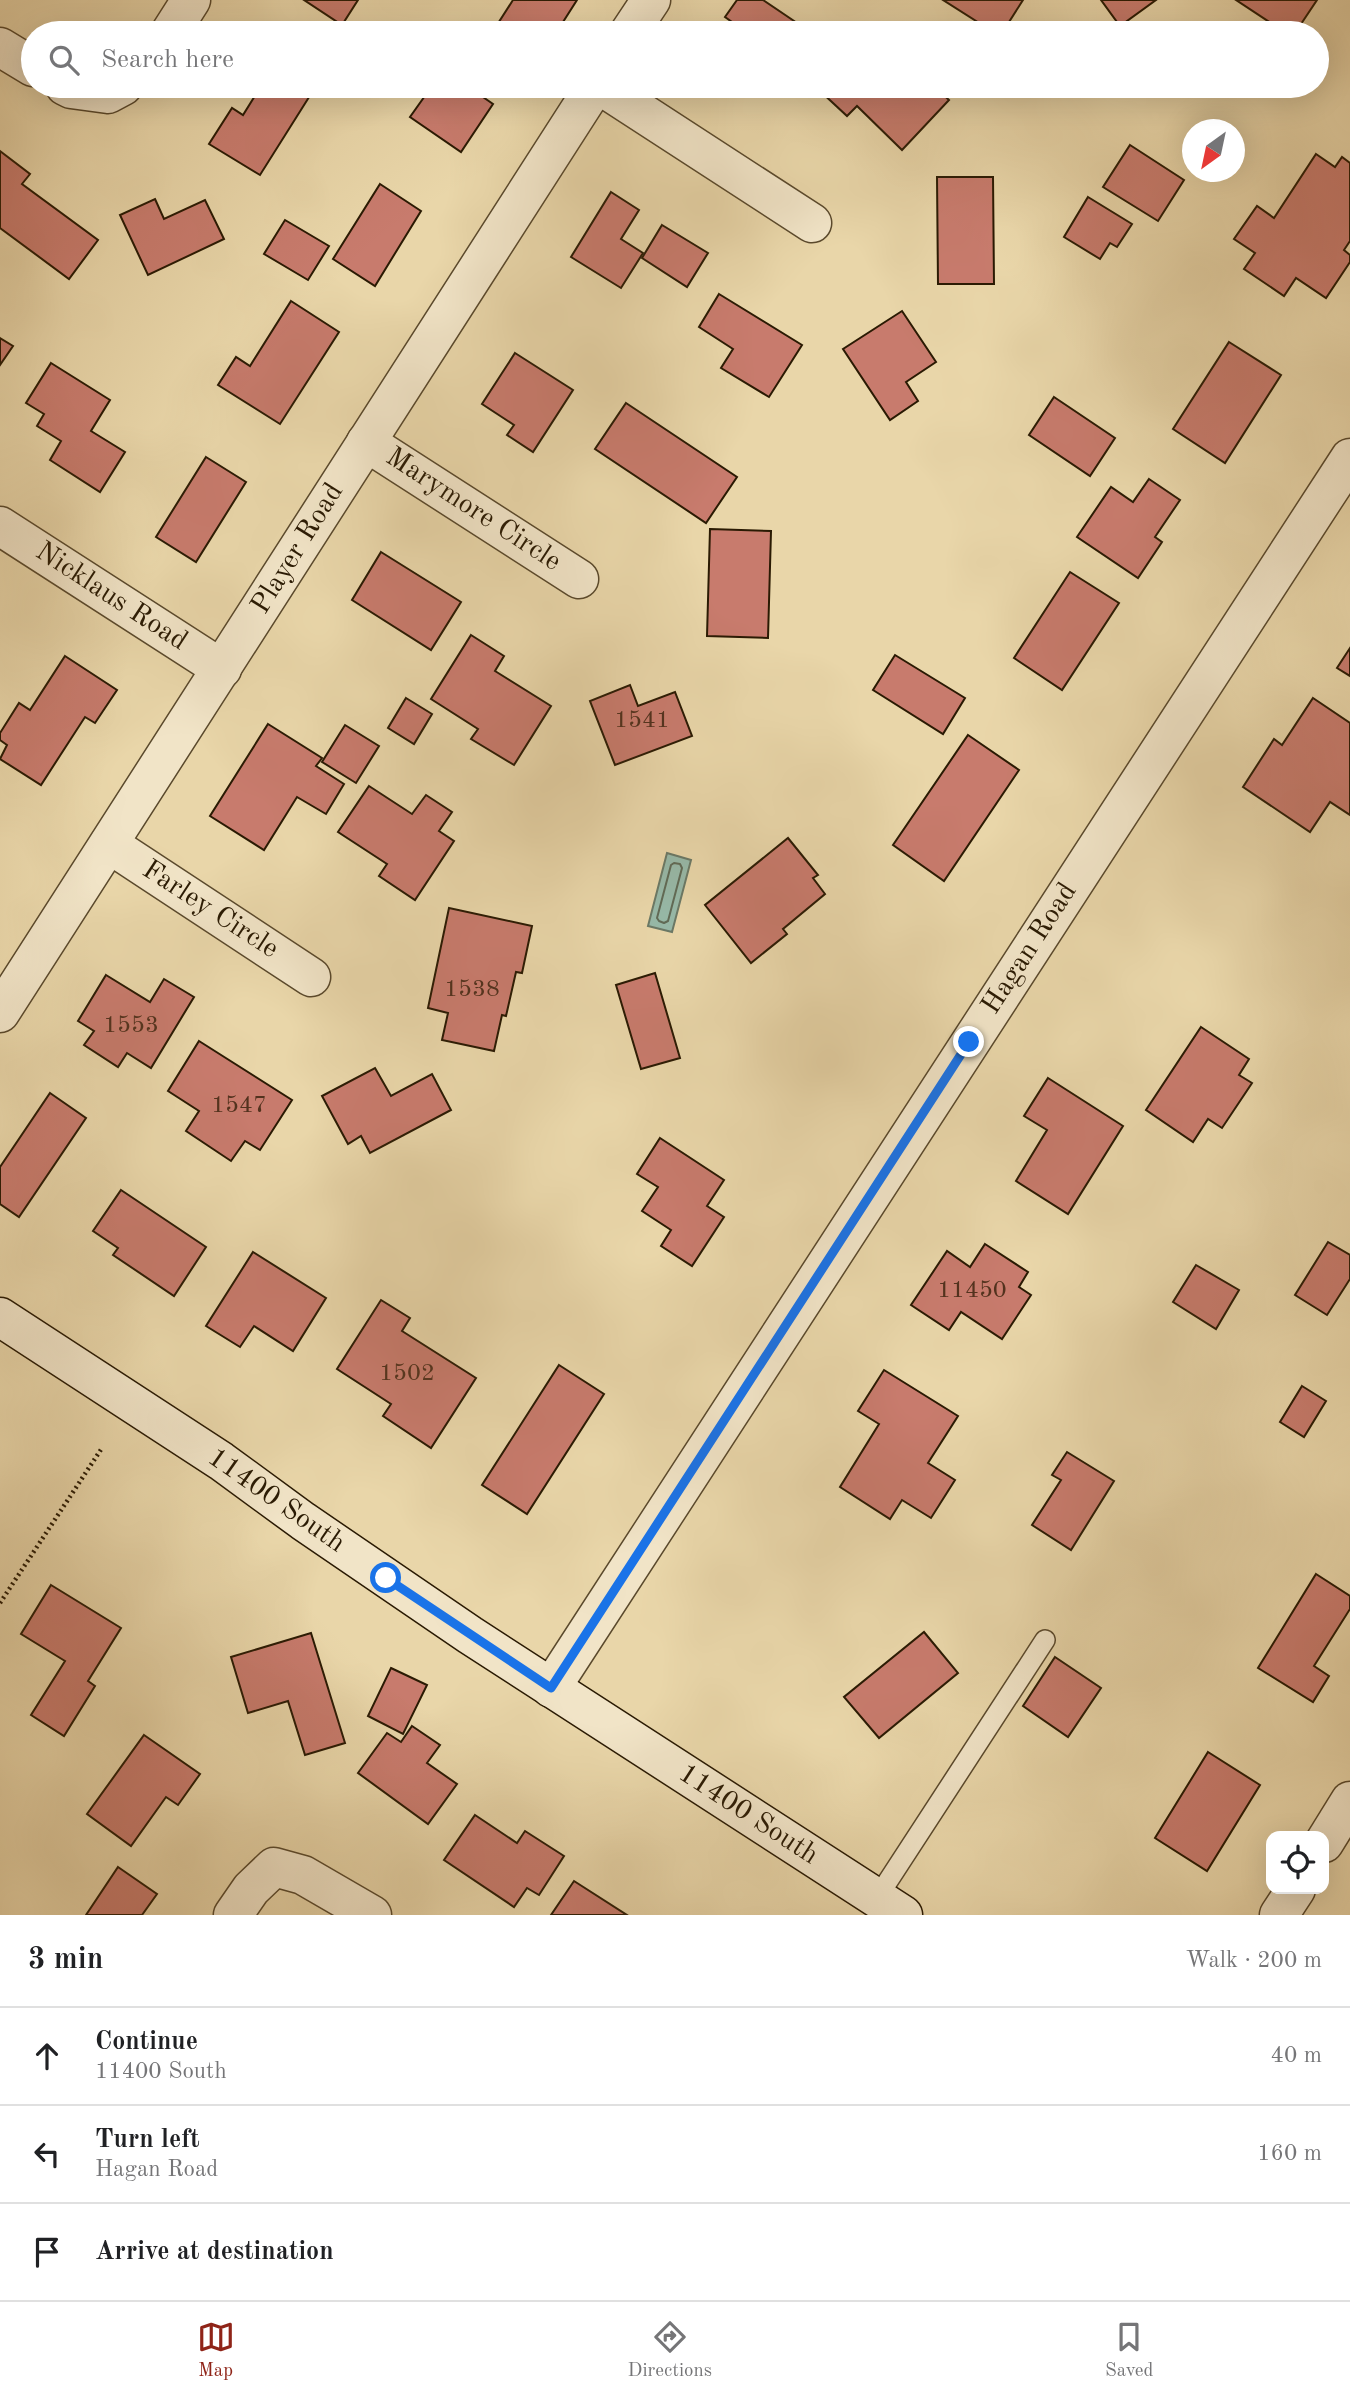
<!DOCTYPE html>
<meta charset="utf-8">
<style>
:root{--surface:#fff;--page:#f6f6f6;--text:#202124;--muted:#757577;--line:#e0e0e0;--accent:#8f2418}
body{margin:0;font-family:"Old Standard TT",serif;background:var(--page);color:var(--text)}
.controls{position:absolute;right:21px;bottom:21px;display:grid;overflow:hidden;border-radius:14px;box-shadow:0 7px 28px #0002}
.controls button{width:63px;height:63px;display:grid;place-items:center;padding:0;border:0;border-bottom:2px solid var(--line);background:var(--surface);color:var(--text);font:35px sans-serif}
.compass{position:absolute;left:1182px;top:119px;width:63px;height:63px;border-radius:50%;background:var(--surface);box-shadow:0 7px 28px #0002;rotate:213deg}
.stop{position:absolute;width:21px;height:21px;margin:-16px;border:5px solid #1a73e8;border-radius:50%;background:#fff}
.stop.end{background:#1a73e8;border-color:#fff;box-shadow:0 2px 7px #0008}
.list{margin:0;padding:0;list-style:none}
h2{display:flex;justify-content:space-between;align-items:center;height:91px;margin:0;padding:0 28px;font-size:30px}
h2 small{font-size:23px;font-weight:400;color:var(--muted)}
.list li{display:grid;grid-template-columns:46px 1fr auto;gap:21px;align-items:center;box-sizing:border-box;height:98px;padding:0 28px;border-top:2px solid var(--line)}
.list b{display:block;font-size:26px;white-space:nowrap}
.list p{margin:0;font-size:23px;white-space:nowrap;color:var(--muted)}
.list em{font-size:23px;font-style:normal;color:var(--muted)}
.icon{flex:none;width:38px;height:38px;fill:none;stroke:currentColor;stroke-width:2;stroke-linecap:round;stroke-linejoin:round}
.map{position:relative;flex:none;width:1350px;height:1915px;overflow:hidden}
.search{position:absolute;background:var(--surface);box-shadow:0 7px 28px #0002;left:21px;right:21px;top:21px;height:77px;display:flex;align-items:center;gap:18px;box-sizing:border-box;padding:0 24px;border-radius:38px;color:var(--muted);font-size:26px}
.sheet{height:385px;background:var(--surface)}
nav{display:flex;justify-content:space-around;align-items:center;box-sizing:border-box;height:98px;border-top:2px solid var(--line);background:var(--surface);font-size:19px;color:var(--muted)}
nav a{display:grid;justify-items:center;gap:4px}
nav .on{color:var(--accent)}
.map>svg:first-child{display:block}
.water{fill:#97b9a8;stroke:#6b7966;stroke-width:2}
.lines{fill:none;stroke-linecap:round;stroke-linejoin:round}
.shore{stroke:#606a56;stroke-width:2}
.building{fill:#c87b6d;stroke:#2a1a03;stroke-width:2}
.service-casing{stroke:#5a492c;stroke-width:22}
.minor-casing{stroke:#5a492c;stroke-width:41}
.secondary-casing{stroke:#2a1a03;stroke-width:41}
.path{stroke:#2a1a03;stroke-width:4.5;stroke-dasharray:2 3.5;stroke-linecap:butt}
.service{stroke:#f1e4c7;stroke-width:19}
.minor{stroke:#f1e4c7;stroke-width:38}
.secondary{stroke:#f1e4c7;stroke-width:38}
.route{stroke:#1a73e8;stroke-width:9}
.labels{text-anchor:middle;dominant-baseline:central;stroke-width:5;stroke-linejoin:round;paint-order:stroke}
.number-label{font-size:24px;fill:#52321e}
.street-label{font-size:28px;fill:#2a1a03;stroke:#f1e4c7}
</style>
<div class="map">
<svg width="1350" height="1915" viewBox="0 0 1350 1915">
<rect width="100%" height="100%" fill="#e9d6a9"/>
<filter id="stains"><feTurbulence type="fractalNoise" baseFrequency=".00286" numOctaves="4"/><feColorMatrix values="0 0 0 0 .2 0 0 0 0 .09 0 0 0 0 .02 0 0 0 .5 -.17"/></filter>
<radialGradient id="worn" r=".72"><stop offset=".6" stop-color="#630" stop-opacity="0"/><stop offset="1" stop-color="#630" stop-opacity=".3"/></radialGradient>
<path class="water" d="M667 853 691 860 672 932 648 926Z"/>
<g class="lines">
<path class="shore" d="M674 863 680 864 682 868 668 921 664 923 659 921 657 918 671 865Z"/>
</g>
<g class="building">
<path d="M304 0H358L342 25Z"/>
<path d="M513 0H577L556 33H511L497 25Z"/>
<path d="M737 0H763L800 25 795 33H734L739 27 725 17Z"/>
<path d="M943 0H1023L1002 33H995Z"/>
<path d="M1101 0H1156L1120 26Z"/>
<path d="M1236 0H1317L1295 33H1286Z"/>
<path d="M261 86H316L260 175 209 144 232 108 243 115Z"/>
<path d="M432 86H467L493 104 461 152 410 117Z"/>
<path d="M820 86H934L949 100 902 150 857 106 847 116 818 89Z"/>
<path d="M1130 145 1184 180 1158 221 1103 187Z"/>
<path d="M0 151 30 174 22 184 98 240 69 279 0 228Z"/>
<path d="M1316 154 1335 167 1342 157 1350 163V241L1344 250 1350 255V262L1326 298 1296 278 1284 296 1244 269 1255 253 1234 239 1257 206 1274 218Z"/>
<path d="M937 177H993L994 284H938Z"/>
<path d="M380 184 421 211 375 286 333 259Z"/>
<path d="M611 192 639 210 621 239 643 253 621 288 571 257Z"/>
<path d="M1088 197 1132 224 1117 247 1110 243 1100 259 1064 237Z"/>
<path d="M155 199 164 219 205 200 224 239 148 275 120 215Z"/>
<path d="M285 220 329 246 308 280 264 254Z"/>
<path d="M662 225 708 253 687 287 642 258Z"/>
<path d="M719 294 802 345 769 397 721 368 733 349 699 327Z"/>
<path d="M291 301 339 332 280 424 218 385 236 357 250 366Z"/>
<path d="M902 311 936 362 906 382 918 401 890 420 843 349Z"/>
<path d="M0 338 13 346 0 365Z"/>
<path d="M1229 342 1281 375 1225 463 1173 429Z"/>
<path d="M515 353 573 390 533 452 507 435 514 425 482 404Z"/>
<path d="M51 363 110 400 91 431 125 452 100 492 50 460 61 441 37 426 44 414 26 403Z"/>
<path d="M1054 397 1115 438 1090 476 1029 435Z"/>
<path d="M626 403 737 477 706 523 595 449Z"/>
<path d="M206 457 246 482 196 562 156 537Z"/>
<path d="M1149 479 1180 500 1155 537 1162 542 1138 578 1077 537 1111 487 1133 502Z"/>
<path d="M710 529 771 531 768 638 707 636Z"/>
<path d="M381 552 461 602 431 650 352 600Z"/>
<path d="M1070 572 1119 603 1062 690 1014 658Z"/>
<path d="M471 635 504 656 495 671 551 706 514 765 471 739 478 729 431 699Z"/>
<path d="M1350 648V676L1337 668Z"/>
<path d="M895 655 965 698 943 734 873 690Z"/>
<path d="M65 656 117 690 95 723 85 717 41 785 0 759 7 745 0 740V733L19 703 30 710Z"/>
<path d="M630 685 638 706 675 692 692 736 615 765 590 701Z"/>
<path d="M406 698 432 714 414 744 388 728Z"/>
<path d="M1313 698 1350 723V815L1330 802 1310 832 1243 787 1274 739 1282 745Z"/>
<path d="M268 724 322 758 316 766 344 784 326 814 297 797 264 850 210 816Z"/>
<path d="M345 725 379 746 356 783 322 762Z"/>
<path d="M968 735 1019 770 944 881 893 845Z"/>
<path d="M369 786 412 814 426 795 452 812 439 831 454 841 415 900 379 876 387 864 338 832Z"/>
<path d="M788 838 818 875 813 878 825 894 783 929 787 934 751 963 705 905Z"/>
<path d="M449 908 532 926 522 973 516 972 506 1016 502 1015 494 1051 442 1040 448 1013 428 1008Z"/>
<path d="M655 973 680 1058 641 1069 616 985Z"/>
<path d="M106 975 150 1002 164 979 194 997 151 1068 127 1053 118 1067 84 1045 94 1031 78 1021Z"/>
<path d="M1201 1027 1249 1059 1239 1075 1252 1083 1222 1128 1208 1119 1193 1142 1146 1110Z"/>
<path d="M199 1041 292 1100 260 1150 245 1141 231 1161 186 1131 199 1111 168 1091Z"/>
<path d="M375 1068 391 1096 432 1074 451 1110 370 1153 361 1136 348 1144 322 1096Z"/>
<path d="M1048 1078 1123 1126 1068 1214 1016 1181 1047 1130 1024 1116Z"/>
<path d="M50 1093 86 1118 19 1217 0 1204V1167Z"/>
<path d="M660 1138 724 1180 707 1206 724 1217 692 1266 661 1246 671 1230 642 1211 658 1187 637 1174Z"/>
<path d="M121 1190 206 1247 174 1296 113 1255 118 1248 93 1231Z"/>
<path d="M1328 1242 1350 1255V1279L1327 1315 1295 1295Z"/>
<path d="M985 1244 1028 1272 1019 1287 1031 1295 1002 1339 961 1312 949 1330 911 1305 947 1251 970 1267Z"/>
<path d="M253 1252 326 1298 293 1351 254 1326 240 1347 206 1326Z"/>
<path d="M1196 1265 1239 1290 1216 1329 1173 1302Z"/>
<path d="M381 1300 410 1318 402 1331 476 1378 431 1448 383 1416 391 1404 337 1369Z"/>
<path d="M559 1365 604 1394 527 1514 482 1485Z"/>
<path d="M884 1370 958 1416 928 1463 955 1480 931 1518 902 1500 890 1519 840 1487 879 1424 858 1411Z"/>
<path d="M1302 1386 1326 1401 1304 1437 1280 1422Z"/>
<path d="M1067 1452 1114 1481 1071 1550 1032 1525 1061 1480 1052 1475Z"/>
<path d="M1316 1574 1350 1596V1609L1314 1666 1329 1676 1313 1702 1258 1668Z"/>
<path d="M51 1585 121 1628 88 1681 95 1686 64 1736 31 1715 65 1661 21 1634Z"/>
<path d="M924 1632 958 1673 879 1738 844 1697Z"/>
<path d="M311 1633 345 1743 305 1755 288 1701 248 1713 231 1657Z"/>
<path d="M1055 1657 1101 1688 1068 1737 1023 1706Z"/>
<path d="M391 1668 427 1685 403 1734 368 1716Z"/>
<path d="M412 1726 440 1745 427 1763 457 1784 428 1824 358 1773 387 1733 401 1742Z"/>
<path d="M144 1735 200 1774 178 1805 166 1797 131 1846 87 1814Z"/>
<path d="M1208 1752 1260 1785 1207 1871 1155 1838Z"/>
<path d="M475 1815 517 1843 525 1831 564 1856 539 1895 527 1888 514 1907 444 1860Z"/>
<path d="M118 1867 157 1894 142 1915H86Z"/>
<path d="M574 1881 627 1915H551Z"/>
</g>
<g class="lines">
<defs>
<path id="service" d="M877 1898 1045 1640"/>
<g id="minor">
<path d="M170 33 191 0"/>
<path d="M629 33 651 0"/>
<path d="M0 47 33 67"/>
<path d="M65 86 71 89 108 94 123 86"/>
<path d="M601 86 812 223"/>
<path d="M366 442 579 579"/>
<path d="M0 526 222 669"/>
<path d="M109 844 311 977"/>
<path d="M0 1013 595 86"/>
<path d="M551 1688 1350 458"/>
<path d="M1324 1843 1350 1801"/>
<path d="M233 1915 251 1889 274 1867 303 1875 372 1915"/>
<path d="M1279 1915 1296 1889"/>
</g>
<path id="secondary" d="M0 1317 221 1461 303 1521 470 1635 903 1915"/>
</defs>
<use href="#service" class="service-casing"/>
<use href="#minor" class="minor-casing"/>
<use href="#secondary" class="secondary-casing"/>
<path class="path" d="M0 1603 102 1448"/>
<use href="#service" class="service"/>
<use href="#minor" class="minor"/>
<use href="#secondary" class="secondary"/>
</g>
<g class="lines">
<path class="route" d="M386 1578 551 1688 969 1042"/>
</g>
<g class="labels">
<g class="number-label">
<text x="642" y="721">1541</text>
<text x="472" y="990">1538</text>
<text x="131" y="1026">1553</text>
<text x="239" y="1106">1547</text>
<text x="972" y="1291">11450</text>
<text x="407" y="1374">1502</text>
</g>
<g class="street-label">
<text transform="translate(473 510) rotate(33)">Marymore Circle</text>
<text transform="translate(298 549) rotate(-58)">Player Road</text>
<text transform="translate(111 597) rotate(33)">Nicklaus Road</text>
<text transform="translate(210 910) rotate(33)">Farley Circle</text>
<text transform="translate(1030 949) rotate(-57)">Hagan Road</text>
<text transform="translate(276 1501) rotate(35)">11400 South</text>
<text transform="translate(748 1815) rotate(33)">11400 South</text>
</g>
</g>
<rect width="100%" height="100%" filter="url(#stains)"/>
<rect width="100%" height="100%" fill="url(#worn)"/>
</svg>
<div class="controls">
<button><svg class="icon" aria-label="locate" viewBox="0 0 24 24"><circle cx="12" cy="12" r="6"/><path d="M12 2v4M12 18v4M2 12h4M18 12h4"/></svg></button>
</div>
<svg class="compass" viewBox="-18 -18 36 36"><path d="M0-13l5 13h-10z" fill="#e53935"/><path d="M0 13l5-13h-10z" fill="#757577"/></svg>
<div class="stop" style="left:386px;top:1578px"></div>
<div class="stop end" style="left:969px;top:1042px"></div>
<div class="search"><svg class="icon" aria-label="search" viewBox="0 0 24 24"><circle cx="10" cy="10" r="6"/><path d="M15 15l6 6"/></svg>Search here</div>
</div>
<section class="sheet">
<h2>3 min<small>Walk · 200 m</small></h2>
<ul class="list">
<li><svg class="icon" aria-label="ahead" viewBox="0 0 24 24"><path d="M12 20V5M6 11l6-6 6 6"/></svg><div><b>Continue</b><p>11400 South</p></div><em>40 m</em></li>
<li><svg class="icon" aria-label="left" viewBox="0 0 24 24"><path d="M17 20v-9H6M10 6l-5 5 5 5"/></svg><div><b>Turn left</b><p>Hagan Road</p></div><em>160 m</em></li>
<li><svg class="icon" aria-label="arrive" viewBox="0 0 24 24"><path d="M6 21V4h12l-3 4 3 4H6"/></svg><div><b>Arrive at destination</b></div></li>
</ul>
</section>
<nav>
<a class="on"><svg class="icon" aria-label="map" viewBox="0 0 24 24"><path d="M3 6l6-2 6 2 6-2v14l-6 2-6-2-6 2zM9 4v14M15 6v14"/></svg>Map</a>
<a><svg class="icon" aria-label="directions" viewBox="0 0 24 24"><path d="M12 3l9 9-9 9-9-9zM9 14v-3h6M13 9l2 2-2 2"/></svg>Directions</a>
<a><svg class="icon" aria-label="saved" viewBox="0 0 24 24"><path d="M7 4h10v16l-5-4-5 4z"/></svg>Saved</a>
</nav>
